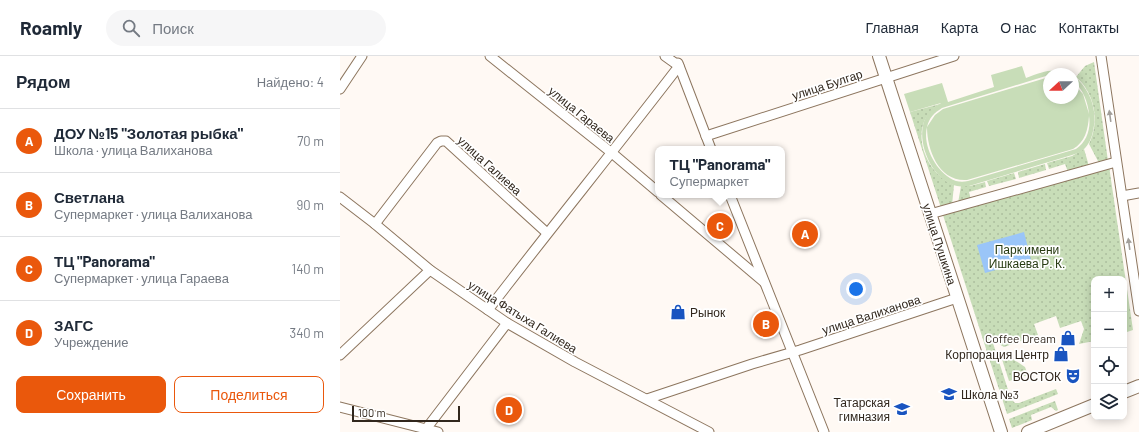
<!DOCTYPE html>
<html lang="ru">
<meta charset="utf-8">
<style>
:root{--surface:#fff;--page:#f6f6f7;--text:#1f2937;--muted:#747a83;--line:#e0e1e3;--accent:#ea580c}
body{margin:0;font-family:Barlow,sans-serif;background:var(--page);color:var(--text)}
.controls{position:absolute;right:12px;bottom:12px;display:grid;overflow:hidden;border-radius:8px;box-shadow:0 2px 10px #0003}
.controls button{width:36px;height:36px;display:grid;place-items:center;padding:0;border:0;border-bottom:1px solid var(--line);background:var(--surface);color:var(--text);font:20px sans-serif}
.compass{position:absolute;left:703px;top:12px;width:36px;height:36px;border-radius:50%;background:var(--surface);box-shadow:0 2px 10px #0003;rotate:249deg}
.scale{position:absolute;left:12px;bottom:10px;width:108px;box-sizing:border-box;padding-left:4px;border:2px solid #31271d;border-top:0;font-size:11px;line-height:14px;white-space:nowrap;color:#31271d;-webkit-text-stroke:3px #fff;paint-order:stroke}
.you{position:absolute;left:516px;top:233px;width:14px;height:14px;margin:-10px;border:3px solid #fff;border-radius:50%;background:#1a73e8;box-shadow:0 0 0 6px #1a73e833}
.badge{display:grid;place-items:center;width:26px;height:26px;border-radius:50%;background:var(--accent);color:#fff;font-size:13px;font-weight:700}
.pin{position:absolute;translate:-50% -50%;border:2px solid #fff;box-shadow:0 1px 4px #0006}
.popup{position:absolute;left:315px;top:90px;width:130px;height:52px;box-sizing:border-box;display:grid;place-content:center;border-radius:8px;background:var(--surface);filter:drop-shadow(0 1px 3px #0005);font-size:13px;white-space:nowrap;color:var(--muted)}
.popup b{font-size:15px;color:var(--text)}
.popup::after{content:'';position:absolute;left:50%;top:100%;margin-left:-8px;border:8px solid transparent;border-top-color:var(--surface)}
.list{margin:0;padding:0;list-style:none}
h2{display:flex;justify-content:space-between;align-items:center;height:52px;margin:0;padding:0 16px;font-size:17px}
h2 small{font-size:13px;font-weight:400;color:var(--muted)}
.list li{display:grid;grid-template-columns:26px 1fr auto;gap:12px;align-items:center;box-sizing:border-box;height:64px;padding:0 16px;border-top:1px solid var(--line)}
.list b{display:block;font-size:15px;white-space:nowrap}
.list p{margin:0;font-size:13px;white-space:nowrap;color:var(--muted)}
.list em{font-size:13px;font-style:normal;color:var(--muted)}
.actions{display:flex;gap:8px;padding:12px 16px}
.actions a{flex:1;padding:9px 0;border:1px solid var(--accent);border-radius:8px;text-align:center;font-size:14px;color:var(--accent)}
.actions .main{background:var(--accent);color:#fff}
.icon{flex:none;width:22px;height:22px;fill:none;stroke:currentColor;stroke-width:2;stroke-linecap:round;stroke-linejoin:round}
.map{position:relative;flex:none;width:799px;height:376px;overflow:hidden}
header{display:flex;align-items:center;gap:24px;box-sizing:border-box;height:56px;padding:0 20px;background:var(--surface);border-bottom:1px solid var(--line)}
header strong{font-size:19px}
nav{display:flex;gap:22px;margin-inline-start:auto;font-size:14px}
.search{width:280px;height:36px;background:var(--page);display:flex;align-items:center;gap:10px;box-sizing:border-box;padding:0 14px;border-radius:22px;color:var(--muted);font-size:15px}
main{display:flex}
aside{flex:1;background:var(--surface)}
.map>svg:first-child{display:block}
.grass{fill:url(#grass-dots)}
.garden{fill:#c8ddb8;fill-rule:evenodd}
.water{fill:#9ac5f8}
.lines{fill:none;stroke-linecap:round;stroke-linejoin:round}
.street-casing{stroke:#8d765f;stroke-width:11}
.secondary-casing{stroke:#8d765f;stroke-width:14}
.street{stroke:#fff;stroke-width:9}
.secondary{stroke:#fff;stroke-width:12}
.oneway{fill:#a29e99}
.labels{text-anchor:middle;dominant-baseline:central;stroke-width:3.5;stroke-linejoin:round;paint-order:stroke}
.street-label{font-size:12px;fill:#31271d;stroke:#fff}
.park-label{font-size:12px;fill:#273b12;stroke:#fff}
.poi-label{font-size:12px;fill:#31271d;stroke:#fff;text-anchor:end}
</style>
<header>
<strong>Roamly</strong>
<div class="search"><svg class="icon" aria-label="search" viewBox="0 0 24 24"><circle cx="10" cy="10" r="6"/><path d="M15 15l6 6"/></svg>Поиск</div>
<nav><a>Главная</a><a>Карта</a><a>О нас</a><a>Контакты</a></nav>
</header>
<main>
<aside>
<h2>Рядом<small>Найдено: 4</small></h2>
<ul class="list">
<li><span class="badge">A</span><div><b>ДОУ №15 &quot;Золотая рыбка&quot;</b><p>Школа · улица Валиханова</p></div><em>70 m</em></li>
<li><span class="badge">B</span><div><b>Светлана</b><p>Супермаркет · улица Валиханова</p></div><em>90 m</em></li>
<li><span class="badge">C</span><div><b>ТЦ &quot;Panorama&quot;</b><p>Супермаркет · улица Гараева</p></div><em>140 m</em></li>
<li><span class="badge">D</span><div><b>ЗАГС</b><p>Учреждение</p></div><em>340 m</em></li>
</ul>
<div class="actions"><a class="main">Сохранить</a><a>Поделиться</a></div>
</aside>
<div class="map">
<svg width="799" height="376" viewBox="0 0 799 376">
<defs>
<pattern id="grass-dots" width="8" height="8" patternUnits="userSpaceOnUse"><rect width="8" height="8" fill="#c8ddb8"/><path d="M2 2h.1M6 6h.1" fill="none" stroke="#acbe9e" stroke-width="1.8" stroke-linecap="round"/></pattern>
</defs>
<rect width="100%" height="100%" fill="#fff9f4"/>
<g class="grass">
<path d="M754 6 768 105 759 107 749 88C760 66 755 37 736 21L745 10Z"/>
<path d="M600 48C566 67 584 117 614 129L612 149 601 152 570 56Z"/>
<path d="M744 93 749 110 728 116 725 108 709 113 707 107 732 100Z"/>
<path d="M705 108 706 114 679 122 678 116Z"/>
<path d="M769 110 793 274 784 277V223H754V285L739 288 744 273 741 265 720 272 716 260 694 268 698 279 664 291 652 284 671 343 675 347H679L716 333 718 338 667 358 602 156Z"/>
<path d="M674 117 676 123 649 130 647 125Z"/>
<path d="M645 126 646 131 629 136 631 144 618 147 621 130H630Z"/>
<path d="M659 294 685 311 688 319 669 325Z"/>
<path d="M715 345 718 354 716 355 711 351 691 359 692 364 672 372 669 363Z"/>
</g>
<path class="garden" d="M682 10 686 22C703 16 713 11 731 18H709V19L602 52C594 57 589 62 587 71L595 59 603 53 709 21V42H733V27L743 38 749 58C748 46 743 33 733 25V19C750 33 758 53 753 75 752 81 749 89 743 94 740 96 736 98 732 99L629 130C625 130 621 131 617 130 591 125 573 81 587 59 591 53 596 50 601 47L570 56 564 38 602 27 608 46 654 31 651 19ZM749 60C751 72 747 86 736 93L628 125C624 126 620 126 616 125 597 118 582 90 587 71 587 94 599 126 627 124L733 93C745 86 748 74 749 60Z"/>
<path class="water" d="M684 176 691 204 645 217 637 189Z"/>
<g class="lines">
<defs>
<g id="street">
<path d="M150 0 272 97 318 136"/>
<path d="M761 0 799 255"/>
<path d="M338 7 371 93"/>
<path d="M0 33 22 0"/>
<path d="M366 80 614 0"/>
<path d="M321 139 424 226"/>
<path d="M390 139 484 376"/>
<path d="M782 140 799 137"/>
<path d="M0 141 35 168 90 214 167 267 235 306 369 376"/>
<path d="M590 158 776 106"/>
<path d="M35 168 97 87 101 85H106L207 177"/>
<path d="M148 254C211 172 276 92 339 10L325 0"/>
<path d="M0 299 90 214"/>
<path d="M307 343 412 308 460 294 617 242"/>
<path d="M0 351 98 376"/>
<path d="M86 373 167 267"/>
</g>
<g id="secondary">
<path d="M539 0 661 376"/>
<path d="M784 336 799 330"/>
<path d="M688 376 754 349"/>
</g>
</defs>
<use href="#street" class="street-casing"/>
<use href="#secondary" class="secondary-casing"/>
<use href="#street" class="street"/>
<use href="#secondary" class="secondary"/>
</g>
<defs><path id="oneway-solid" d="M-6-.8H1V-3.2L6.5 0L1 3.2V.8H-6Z"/></defs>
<g class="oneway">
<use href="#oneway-solid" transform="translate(770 60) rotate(-98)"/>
<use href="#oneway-solid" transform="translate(789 188) rotate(-98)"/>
</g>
<defs>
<symbol id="shop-bare" viewBox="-9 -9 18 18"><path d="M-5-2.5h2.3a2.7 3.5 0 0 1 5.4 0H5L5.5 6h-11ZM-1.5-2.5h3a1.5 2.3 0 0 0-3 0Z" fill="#1954c0" stroke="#fff" stroke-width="2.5" paint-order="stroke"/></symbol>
<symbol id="theatre-bare" viewBox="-9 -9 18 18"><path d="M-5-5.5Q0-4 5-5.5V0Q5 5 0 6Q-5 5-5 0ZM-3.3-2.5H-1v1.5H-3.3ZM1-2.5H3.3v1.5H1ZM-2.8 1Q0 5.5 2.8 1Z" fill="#1954c0" stroke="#fff" stroke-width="2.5" paint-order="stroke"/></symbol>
<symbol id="school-bare" viewBox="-9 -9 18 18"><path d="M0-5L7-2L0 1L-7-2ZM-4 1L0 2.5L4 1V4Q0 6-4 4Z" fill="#1954c0" stroke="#fff" stroke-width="2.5" paint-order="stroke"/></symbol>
</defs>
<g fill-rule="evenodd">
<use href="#shop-bare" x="327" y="245" width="22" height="22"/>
<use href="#shop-bare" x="717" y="271" width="22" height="22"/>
<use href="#shop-bare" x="710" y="287" width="22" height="22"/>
<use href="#theatre-bare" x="722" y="309" width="22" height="22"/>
<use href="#school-bare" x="598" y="327" width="22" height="22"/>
<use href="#school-bare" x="551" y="342" width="22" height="22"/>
</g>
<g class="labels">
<g class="street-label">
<text transform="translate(487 28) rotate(-18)">улица Булгар</text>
<text transform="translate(242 58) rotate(39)">улица Гараева</text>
<text transform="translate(150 109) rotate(42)">улица Галиева</text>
<text transform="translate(600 188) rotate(72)">улица Пушкина</text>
<text transform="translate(531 258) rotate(-18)">улица Валиханова</text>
<text transform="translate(183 260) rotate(32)">улица Фатыха Галиева</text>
</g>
<g class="park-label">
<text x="687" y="193">Парк имени<tspan x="687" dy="14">Ишкаева Р. К.</tspan></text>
</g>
<g class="poi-label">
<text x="350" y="256" text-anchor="start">Рынок</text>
<text x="716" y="282">Coffee Dream</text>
<text x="709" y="298">Корпорация Центр</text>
<text x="721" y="320">ВОСТОК</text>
<text x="621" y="338" text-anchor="start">Школа №3</text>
<text x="550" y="346">Татарская<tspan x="550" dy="14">гимназия</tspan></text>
</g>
</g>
</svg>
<div class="controls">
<button>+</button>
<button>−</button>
<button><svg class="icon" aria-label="locate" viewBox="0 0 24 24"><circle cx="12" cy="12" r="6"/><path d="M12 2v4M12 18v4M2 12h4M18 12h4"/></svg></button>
<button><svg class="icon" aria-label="layers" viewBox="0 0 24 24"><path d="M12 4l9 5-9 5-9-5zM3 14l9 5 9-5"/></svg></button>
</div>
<svg class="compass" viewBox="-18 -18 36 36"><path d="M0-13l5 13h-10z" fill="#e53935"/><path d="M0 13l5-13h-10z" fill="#747a83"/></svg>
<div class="scale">100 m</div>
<div class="you"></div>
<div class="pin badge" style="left:465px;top:178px">A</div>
<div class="pin badge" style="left:426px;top:268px">B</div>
<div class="pin badge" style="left:380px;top:170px">C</div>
<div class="popup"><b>ТЦ &quot;Panorama&quot;</b>Супермаркет</div>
<div class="pin badge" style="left:169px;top:354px">D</div>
</div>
</main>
